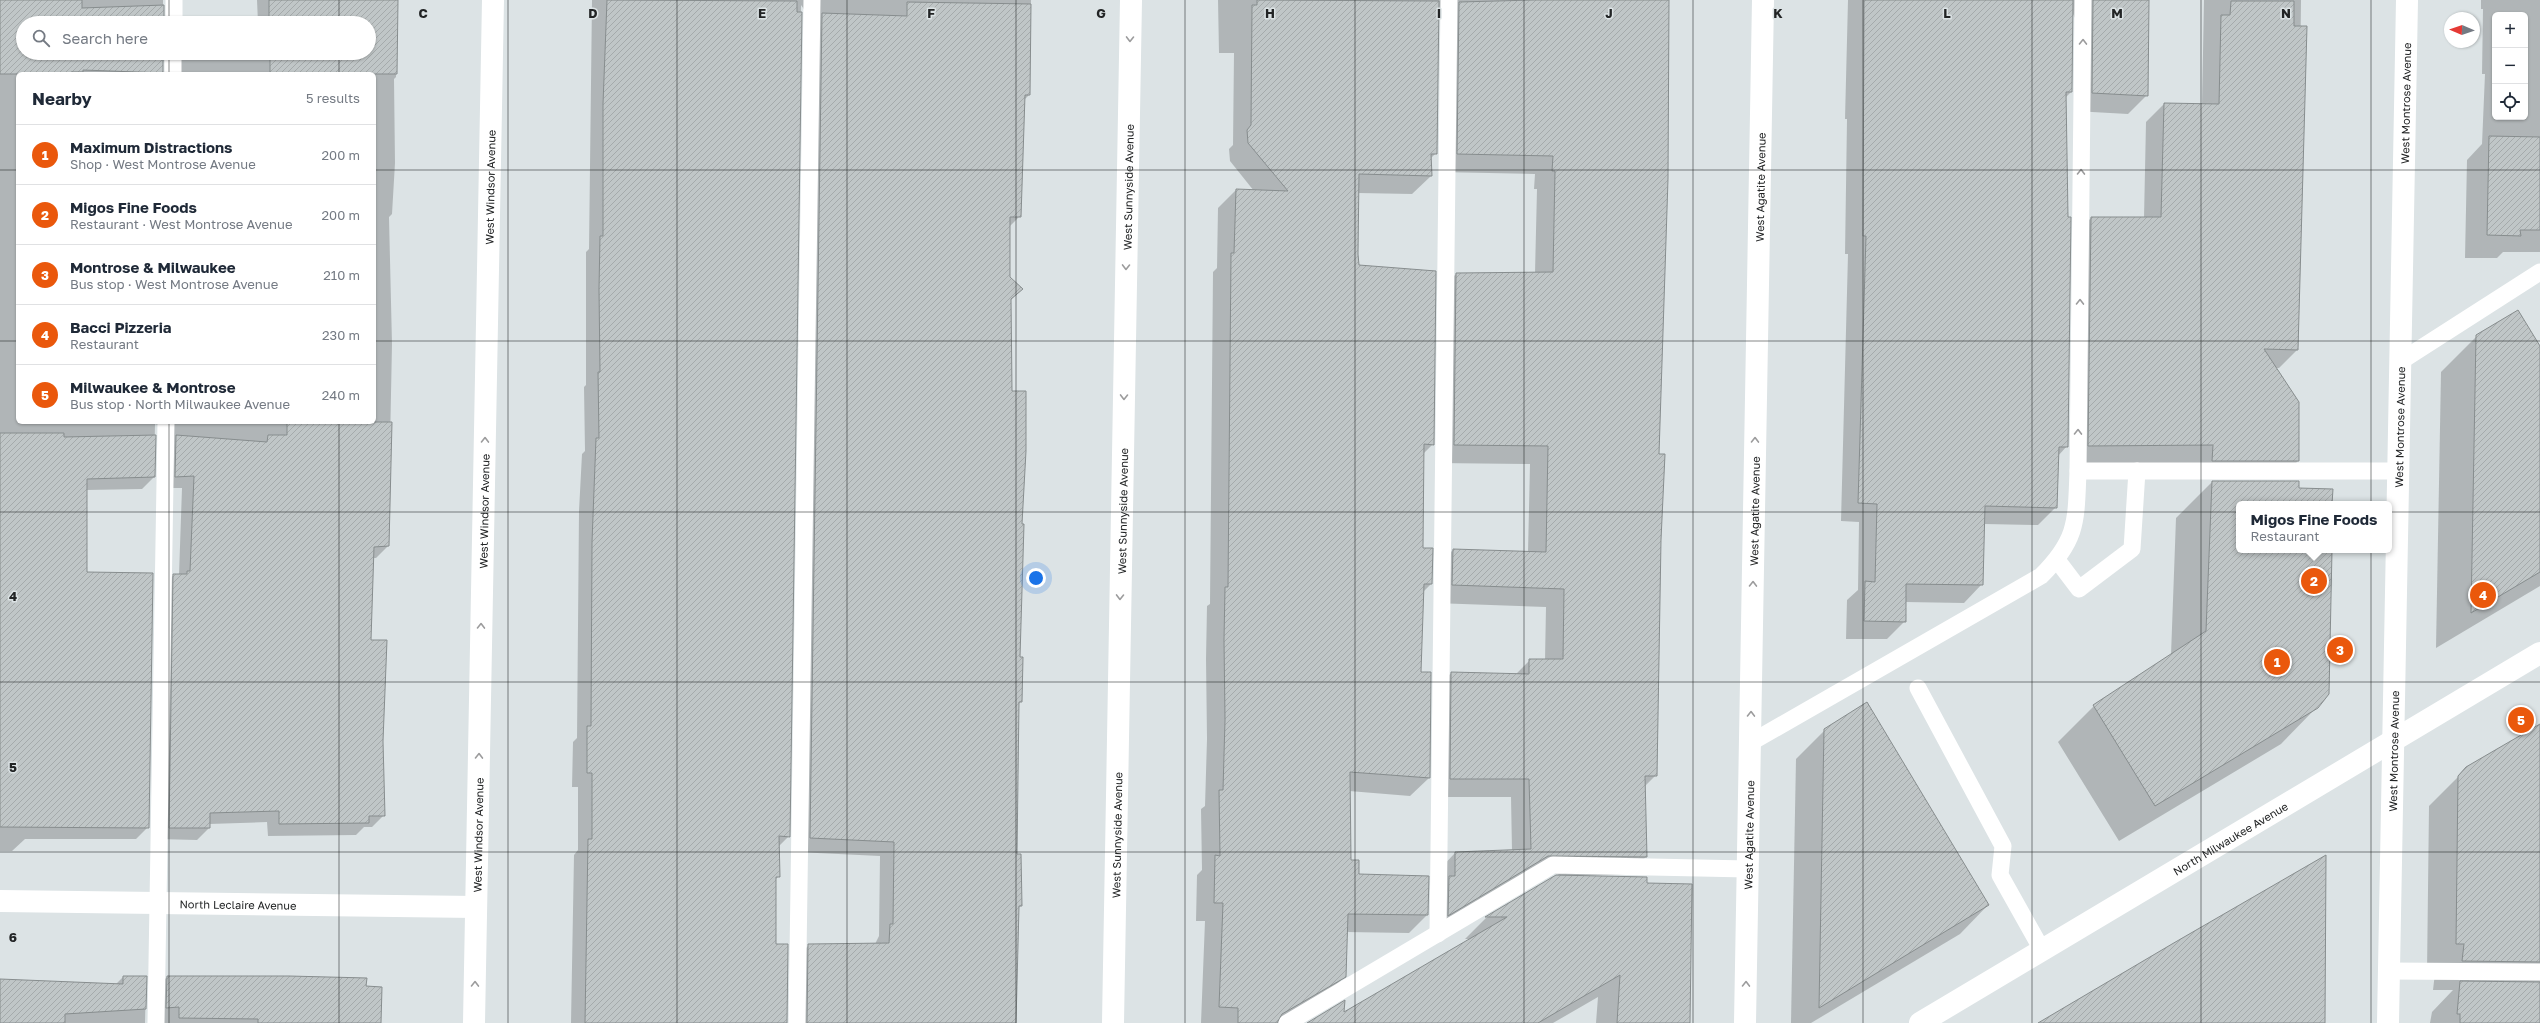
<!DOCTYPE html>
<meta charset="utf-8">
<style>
:root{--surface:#fff;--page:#f6f6f7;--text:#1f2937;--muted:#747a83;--line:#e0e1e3;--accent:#ea580c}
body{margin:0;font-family:"Golos Text",sans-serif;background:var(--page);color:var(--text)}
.controls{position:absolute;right:12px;top:12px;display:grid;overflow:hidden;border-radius:6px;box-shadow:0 1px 3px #0004}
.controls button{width:36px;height:36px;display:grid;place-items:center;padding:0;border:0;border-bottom:1px solid var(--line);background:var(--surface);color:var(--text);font:20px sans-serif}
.compass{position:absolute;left:2444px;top:12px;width:36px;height:36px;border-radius:50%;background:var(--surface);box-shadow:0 1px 3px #0004;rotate:272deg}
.you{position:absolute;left:1036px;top:578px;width:14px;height:14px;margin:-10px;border:3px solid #fff;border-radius:50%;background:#1a73e8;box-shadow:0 0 0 6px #1a73e833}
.badge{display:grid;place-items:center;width:26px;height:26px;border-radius:50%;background:var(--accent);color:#fff;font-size:13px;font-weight:700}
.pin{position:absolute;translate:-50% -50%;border:2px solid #fff;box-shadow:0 1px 4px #0006}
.popup{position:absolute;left:2236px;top:501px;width:156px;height:52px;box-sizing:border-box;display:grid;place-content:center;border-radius:6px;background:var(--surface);filter:drop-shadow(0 1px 3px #0005);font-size:13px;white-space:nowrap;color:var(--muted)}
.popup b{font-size:15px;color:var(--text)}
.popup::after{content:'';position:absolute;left:50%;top:100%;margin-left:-8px;border:8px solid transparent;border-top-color:var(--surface)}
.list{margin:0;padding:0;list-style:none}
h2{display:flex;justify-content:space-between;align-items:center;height:52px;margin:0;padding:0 16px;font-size:17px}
h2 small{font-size:13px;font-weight:400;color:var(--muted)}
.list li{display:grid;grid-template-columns:26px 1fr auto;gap:12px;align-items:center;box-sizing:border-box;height:60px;padding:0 16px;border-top:1px solid var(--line)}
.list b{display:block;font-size:15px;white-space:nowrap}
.list p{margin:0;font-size:13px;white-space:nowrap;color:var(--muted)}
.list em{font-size:13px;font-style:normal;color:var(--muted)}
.icon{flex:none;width:22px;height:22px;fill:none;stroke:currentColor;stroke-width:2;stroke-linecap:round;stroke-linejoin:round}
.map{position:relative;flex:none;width:2540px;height:1023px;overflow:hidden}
.search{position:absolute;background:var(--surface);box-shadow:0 1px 3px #0004;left:16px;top:16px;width:360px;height:44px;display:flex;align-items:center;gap:10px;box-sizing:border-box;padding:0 14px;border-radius:22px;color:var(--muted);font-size:15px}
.panel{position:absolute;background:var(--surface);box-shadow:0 1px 3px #0004;left:16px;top:72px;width:360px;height:352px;border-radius:6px}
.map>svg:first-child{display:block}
.shadow{fill:#0003;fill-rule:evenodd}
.building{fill:url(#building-hatch);stroke:#878d8e}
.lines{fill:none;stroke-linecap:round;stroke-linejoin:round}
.lane{stroke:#fff;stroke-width:17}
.street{stroke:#fff;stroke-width:22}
.secondary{stroke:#fff;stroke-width:22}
.oneway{stroke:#9c9c9d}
.grid{fill:none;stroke:#222425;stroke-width:1;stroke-opacity:0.55}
.labels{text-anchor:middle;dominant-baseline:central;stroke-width:3;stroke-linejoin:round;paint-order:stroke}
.street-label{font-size:11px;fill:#222425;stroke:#dce3e5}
.grid-label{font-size:13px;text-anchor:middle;font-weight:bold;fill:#222425;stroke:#dce3e5;stroke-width:3;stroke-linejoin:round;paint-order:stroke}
</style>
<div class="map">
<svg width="2540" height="1023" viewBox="0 0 2540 1023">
<defs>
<pattern id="building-hatch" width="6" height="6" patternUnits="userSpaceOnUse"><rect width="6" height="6" fill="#c0c6c7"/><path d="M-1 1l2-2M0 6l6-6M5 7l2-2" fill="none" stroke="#a5aaab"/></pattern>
</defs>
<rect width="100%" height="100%" fill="#dce3e5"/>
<g class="shadow">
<path d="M0 0H163V23H23V53H164L162 74H18V422H374V74H171L178 53H369V23H258L257 0H397L396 77 394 79 395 163 392 214 389 217 392 344 388 546 376 558H373L370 641 382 741 384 815 372 827H364L356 835 268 836 267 822 209 824V828L197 840 158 839 162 586 174 575H179L182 488H164L160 425 155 424 154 477 142 489 86 490V572L148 827 136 839H25L12 851H0Z"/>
<path d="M592 0H1031L1029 95 1024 100 1020 216 1009 227V278L1022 289 1010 301 1011 392 1021 525 1018 658 1021 701 1018 705 1016 855 1021 906 1018 908 1015 1023H793L794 960 809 945 875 944 879 936 880 856 796 852 808 15 801 5 789 836 778 847 779 876 775 880V945H787V1023H571L574 855 578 850V787H572L573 742 577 738 579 511 582 454 585 451 584 387 586 385V252L589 249Z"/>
<path d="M1218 0H1668L1669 70 1658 455H1664L1660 540 1656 775 1644 787 1646 857 1627 875H1575V876L1646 884 1689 1023H1596L1598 997 1553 1023H1313L1343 1014 1471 939H1465L1486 918 1559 874H1529L1430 933 1437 872 1455 853 1512 851 1511 797H1432L1433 692 1451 673 1515 675 1530 660H1545L1546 607 1434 603 1435 568 1453 550 1528 552 1530 464 1436 463 1438 292 1456 274 1535 273 1537 189H1534L1535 174 1439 172 1441 19 1438 13 1436 153 1430 159 1431 176 1412 194 1358 193V266L1433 444 1423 454 1422 549 1431 584 1422 593 1419 673 1429 778 1410 796 1349 791 1350 861 1358 875 1428 877 1427 915 1409 933 1346 932 1345 976 1326 995 1278 1023H1201L1205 921H1196L1197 875 1202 870 1201 809 1205 806 1207 739 1206 659 1207 606 1210 604 1213 272 1217 268 1218 208 1236 190 1254 191 1230 161 1229 149 1233 145 1234 53H1219Z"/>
<path d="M1848 0H2148L2147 95 2128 114 2074 111 2075 18 2072 12 2071 92 2065 98 2067 446 2058 456 2056 507 2038 525 1984 524 1982 584 1964 603 1905 602V621L1887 639H1846L1847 600 1858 590 1859 522 1841 521 1848 254H1845L1847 119H1845Z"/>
<path d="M2204 0H2301L2297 350 2279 368H2275L2298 461 2280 479 2071 464 2073 236 2091 218H2144L2146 122 2164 104 2202 105Z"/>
<path d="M2481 0H2540V252H2503L2497 258H2465L2467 160 2482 144 2485 74H2482L2483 9H2481ZM2495 15H2525V117H2495Z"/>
<path d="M2477 336 2540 348V586L2436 648 2441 372Z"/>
<path d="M2212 482 2298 489 2331 504H2239V550H2331L2317 707 2281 744 2119 841 2058 742 2094 706 2171 655 2176 518Z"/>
<path d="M2540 725V1023H2430L2432 1012 2453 990H2433L2435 973 2427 972 2429 806 2467 768Z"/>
<path d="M1825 730 1988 905 1960 934 1811 1023H1791L1796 759Z"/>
<path d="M123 977H146L145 1023H0V980L116 984Z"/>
<path d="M167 977 365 987 379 1023H153V991Z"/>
</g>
<g class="building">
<path d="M0 0H82V8L164 5V23H23V53H163V73L83 70V72H71V74H0Z"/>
<path d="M269 0H398L397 74H270V53H369V23H269Z"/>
<path d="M607 0 797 1V12H802L790 837 779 836 780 877H776V944H788L787 1023H585L588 839H592V773H587V726H591L592 542 596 438H599L598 372H600L599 289 600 236H603V104Z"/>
<path d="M1257 0 1439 1 1437 154H1431L1432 176 1359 174 1358 254 1359 265 1436 271 1434 445 1424 444 1423 548H1433L1432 584H1424L1421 672H1431L1430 778 1350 772 1351 860H1359V874L1429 876 1428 915 1348 914 1346 977 1282 1014 1277 1023H1238V1008L1219 1007 1223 903H1214L1215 855 1220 856 1219 790H1223L1225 720 1224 640 1225 587H1228L1231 253H1234L1236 189 1288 191 1248 143 1247 130 1251 125 1252 5H1257Z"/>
<path d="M1534 0H1669L1668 179 1659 454H1665L1661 540 1657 776H1645L1647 857 1548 856 1448 916 1449 876H1455V852L1531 849 1529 779H1450L1451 672 1529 674V659H1563L1564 589 1452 585 1453 549 1546 552 1548 446 1454 445 1456 273 1553 272 1555 171H1552L1553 156 1457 154 1459 2Z"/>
<path d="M1864 0H2073L2072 92H2066L2068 217H2071L2068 447H2059L2057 508 1985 506 1983 585 1906 584V622L1864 621 1865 581 1875 582 1877 504 1858 503 1866 236H1863Z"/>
<path d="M2093 0H2149L2148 96 2092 93Z"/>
<path d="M2231 1H2294V26H2307L2298 350 2264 349 2299 402V461H2212L2213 445 2088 446 2091 217H2161L2164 103 2219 104 2221 15H2230Z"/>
<path d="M907 2 1031 4 1030 95H1025L1021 217H1010V277L1023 289 1011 299 1012 391H1026V451L1022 524H1024L1020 657H1023L1022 702H1019L1017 854H1021L1022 906H1019L1016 1023H807L808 944 889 943 890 924H893L894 842 810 838 822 13 907 16Z"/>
<path d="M2489 136 2540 137V230H2520L2521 236 2487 235Z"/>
<path d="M2518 310 2540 346V572L2471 613 2476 335Z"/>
<path d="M287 422H392L389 546 374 547 371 640H387L383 741 385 816H369V823L279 824V811L210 813V828H169L173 574H187V571H190L194 476 175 477 176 435 267 442 268 435H287Z"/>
<path d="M0 433H64V437L156 435 155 477 87 479V572L153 573 149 828 0 827Z"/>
<path d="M2212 481H2299V488L2333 489 2332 504H2239V550H2332L2329 694 2318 708 2155 806 2093 705 2206 631Z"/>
<path d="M1867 702 1989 905 1819 1008 1824 729Z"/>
<path d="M2540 724V962L2462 961 2464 944H2456L2458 776 2466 767Z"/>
<path d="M2326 855 2325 1023H2038L2172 944Z"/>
<path d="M1556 875 1647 877V883L1692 884 1690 1023H1617L1620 975 1538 1023H1307L1345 1000 1344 1012 1507 917H1485Z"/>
<path d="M123 976H147L146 1009 65 1014V1023H0V979L123 984Z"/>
<path d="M167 976H289L367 978 366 986 382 987 381 1023H258V1019L179 1018V1007L166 1008Z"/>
<path d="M2460 981 2540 982V1023H2460V1014H2457Z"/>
</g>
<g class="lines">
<g class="lane">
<path d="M174 23V0"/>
<path d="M173 74V53"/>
<path d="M2401 361 2540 272"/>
<path d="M2078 471H2399"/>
<path d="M2057 560 2079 589 2132 549 2137 471"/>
<path d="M1918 688 2003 846 2000 875 2042 950"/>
<path d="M1750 743 2041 576C2078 539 2076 521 2078 471L2083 0"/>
<path d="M1438 934 1449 0"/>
<path d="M2389 971 2540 972"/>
<path d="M156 1023 166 422"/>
<path d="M797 1023 812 0"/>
<path d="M1287 1023 1553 865 1748 869"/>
</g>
<g class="street">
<path id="s1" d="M0 901 476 907"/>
<path id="s2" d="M474 1023 493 0"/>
<path id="s3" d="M1113 1023 1131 0"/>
<path id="s4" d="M1745 1023 1763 0"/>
</g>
<g class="secondary">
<path id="s5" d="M1920 1023 2540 653"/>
<path id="s6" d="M2388 1023 2407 0"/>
</g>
</g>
<defs><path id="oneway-chevron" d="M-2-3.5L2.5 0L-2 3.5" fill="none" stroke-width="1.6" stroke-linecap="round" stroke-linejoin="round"/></defs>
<g class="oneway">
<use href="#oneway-chevron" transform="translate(1130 39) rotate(91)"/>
<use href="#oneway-chevron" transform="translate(2083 42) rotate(-89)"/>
<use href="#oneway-chevron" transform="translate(2081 172) rotate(-89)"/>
<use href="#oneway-chevron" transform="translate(1126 267) rotate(91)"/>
<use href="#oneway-chevron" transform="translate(2080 302) rotate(-89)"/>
<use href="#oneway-chevron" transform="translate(1124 397) rotate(91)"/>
<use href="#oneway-chevron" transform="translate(2078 432) rotate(-89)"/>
<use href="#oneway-chevron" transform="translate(485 440) rotate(-89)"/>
<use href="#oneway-chevron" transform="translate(1755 440) rotate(-89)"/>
<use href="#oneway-chevron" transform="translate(1753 584) rotate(-89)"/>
<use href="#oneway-chevron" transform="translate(1120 597) rotate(91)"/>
<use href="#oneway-chevron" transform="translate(481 626) rotate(-89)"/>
<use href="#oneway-chevron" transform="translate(1751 714) rotate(-89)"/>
<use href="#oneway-chevron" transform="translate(479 756) rotate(-89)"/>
<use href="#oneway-chevron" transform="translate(475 984) rotate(-89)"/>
<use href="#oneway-chevron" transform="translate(1746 984) rotate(-89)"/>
</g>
<path class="grid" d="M169 0V23M339 0V23M508 0V1023M677 0V1023M847 0V1023M1016 0V1023M1185 0V1023M1355 0V1023M1524 0V1023M1693 0V1023M1863 0V1023M2032 0V1023M2201 0V1023M2371 0V1023M169 53V74M339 53V74M0 170H18M374 170H2540M0 341H18M374 341H2540M169 422V1023M339 422V1023M0 512H2540M0 682H2540M0 852H2540"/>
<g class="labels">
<g class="street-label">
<text stroke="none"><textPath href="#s6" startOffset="920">West Montrose Avenue</textPath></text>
<text stroke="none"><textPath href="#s2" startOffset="836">West Windsor Avenue</textPath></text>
<text stroke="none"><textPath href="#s3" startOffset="836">West Sunnyside Avenue</textPath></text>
<text stroke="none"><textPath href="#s4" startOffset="836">West Agatite Avenue</textPath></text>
<text stroke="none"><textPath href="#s6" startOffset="596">West Montrose Avenue</textPath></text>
<text stroke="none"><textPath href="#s2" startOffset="512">West Windsor Avenue</textPath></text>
<text stroke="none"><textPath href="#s4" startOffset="512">West Agatite Avenue</textPath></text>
<text stroke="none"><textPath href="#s3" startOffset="512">West Sunnyside Avenue</textPath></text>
<text stroke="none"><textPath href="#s6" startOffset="272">West Montrose Avenue</textPath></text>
<text stroke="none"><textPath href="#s2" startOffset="188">West Windsor Avenue</textPath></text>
<text stroke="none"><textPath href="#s3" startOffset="188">West Sunnyside Avenue</textPath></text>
<text stroke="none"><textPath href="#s4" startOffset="188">West Agatite Avenue</textPath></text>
<text stroke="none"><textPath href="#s5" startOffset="361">North Milwaukee Avenue</textPath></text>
<text stroke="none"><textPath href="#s1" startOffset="238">North Leclaire Avenue</textPath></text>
</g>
</g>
<g class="grid-label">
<text x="423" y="18">C</text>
<text x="593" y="18">D</text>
<text x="762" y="18">E</text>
<text x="931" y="18">F</text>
<text x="1101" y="18">G</text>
<text x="1270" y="18">H</text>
<text x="1439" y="18">I</text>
<text x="1609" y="18">J</text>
<text x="1778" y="18">K</text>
<text x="1947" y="18">L</text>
<text x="2117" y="18">M</text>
<text x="2286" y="18">N</text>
<text x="13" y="601">4</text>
<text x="13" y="772">5</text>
<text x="13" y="942">6</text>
</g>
</svg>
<div class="controls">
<button>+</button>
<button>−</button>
<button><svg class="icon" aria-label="locate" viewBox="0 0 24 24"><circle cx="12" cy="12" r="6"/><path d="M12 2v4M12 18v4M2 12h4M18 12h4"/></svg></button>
</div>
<svg class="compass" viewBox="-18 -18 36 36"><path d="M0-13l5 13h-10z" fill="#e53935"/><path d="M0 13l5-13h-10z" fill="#747a83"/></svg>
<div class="you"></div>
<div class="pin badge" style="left:2277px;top:662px">1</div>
<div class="pin badge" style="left:2314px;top:581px">2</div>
<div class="popup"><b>Migos Fine Foods</b>Restaurant</div>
<div class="pin badge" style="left:2340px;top:650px">3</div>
<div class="pin badge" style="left:2483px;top:595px">4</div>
<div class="pin badge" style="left:2521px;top:720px">5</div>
<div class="search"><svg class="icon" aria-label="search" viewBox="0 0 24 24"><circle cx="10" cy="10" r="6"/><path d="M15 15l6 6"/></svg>Search here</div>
<section class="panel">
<h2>Nearby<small>5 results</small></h2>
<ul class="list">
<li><span class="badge">1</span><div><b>Maximum Distractions</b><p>Shop · West Montrose Avenue</p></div><em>200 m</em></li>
<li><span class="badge">2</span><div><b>Migos Fine Foods</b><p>Restaurant · West Montrose Avenue</p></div><em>200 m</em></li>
<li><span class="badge">3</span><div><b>Montrose &amp; Milwaukee</b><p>Bus stop · West Montrose Avenue</p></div><em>210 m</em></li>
<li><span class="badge">4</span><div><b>Bacci Pizzeria</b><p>Restaurant</p></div><em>230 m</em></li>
<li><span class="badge">5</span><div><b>Milwaukee &amp; Montrose</b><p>Bus stop · North Milwaukee Avenue</p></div><em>240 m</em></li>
</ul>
</section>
</div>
